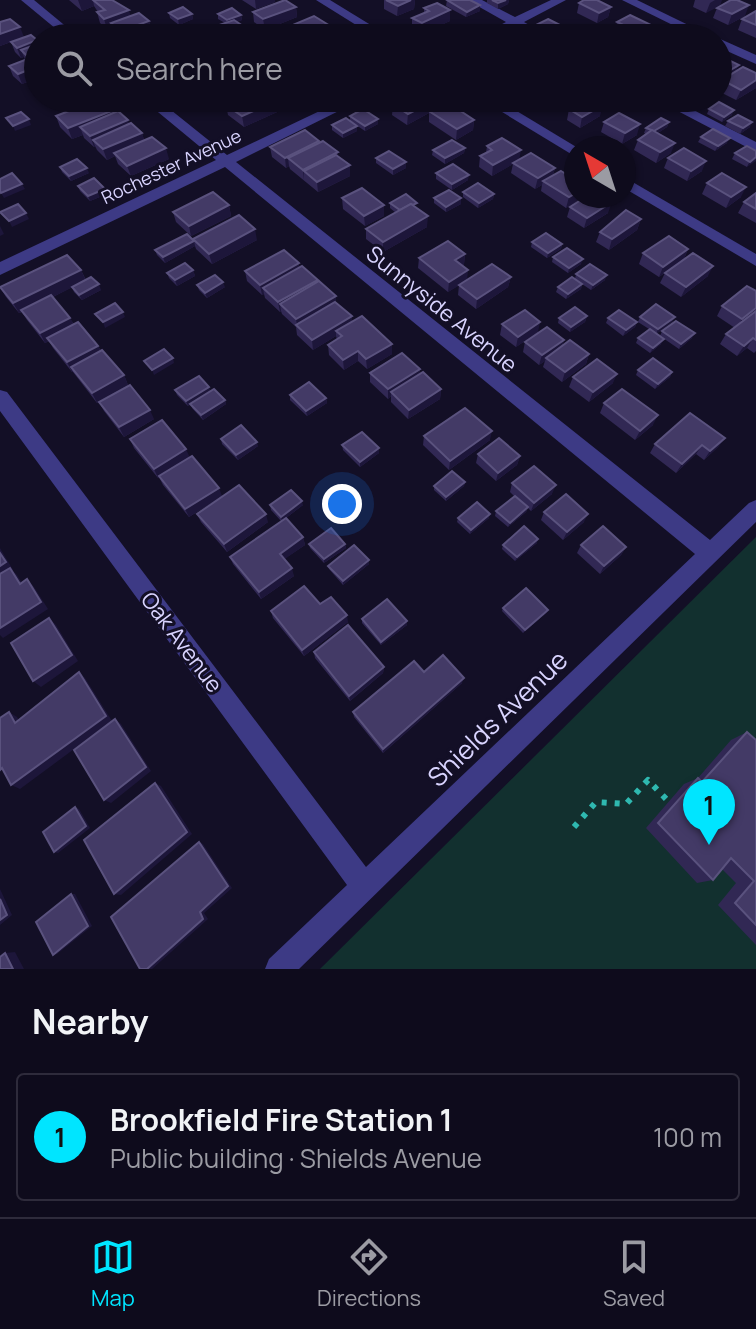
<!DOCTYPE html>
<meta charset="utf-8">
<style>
:root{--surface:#0e0b1c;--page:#1c1929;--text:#f1f3f6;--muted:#9b9ba3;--line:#2e2b3b;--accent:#00e5ff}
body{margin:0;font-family:Manrope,sans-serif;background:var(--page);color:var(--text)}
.compass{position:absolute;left:564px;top:136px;width:72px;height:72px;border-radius:50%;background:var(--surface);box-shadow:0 2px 6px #0004;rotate:321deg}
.you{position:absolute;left:342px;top:504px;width:28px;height:28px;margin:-20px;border:6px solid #fff;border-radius:50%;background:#1a73e8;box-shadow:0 0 0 12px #1a73e833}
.badge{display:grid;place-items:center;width:52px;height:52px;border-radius:50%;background:var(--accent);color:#111;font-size:26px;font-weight:700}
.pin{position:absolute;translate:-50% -66px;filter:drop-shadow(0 2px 4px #0008)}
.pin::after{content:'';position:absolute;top:42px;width:28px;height:24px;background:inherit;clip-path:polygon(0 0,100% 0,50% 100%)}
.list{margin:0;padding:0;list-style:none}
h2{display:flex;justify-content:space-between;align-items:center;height:104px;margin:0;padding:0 32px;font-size:34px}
h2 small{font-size:26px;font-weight:400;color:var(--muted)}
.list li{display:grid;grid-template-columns:52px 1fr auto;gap:24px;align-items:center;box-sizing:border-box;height:128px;margin:0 16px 16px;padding:0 16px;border:2px solid var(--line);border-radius:8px}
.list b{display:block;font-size:30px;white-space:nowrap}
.list p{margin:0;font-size:26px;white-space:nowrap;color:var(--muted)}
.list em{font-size:26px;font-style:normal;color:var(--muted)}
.icon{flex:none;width:44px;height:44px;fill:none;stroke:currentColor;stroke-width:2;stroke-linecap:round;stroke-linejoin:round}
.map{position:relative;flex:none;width:756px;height:969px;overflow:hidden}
.search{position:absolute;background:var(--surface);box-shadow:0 2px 6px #0004;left:24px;right:24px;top:24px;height:88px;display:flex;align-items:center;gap:20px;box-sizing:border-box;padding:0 28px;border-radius:44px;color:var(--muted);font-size:30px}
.sheet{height:248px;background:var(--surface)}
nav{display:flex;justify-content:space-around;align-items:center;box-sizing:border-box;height:112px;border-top:2px solid var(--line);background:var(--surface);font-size:22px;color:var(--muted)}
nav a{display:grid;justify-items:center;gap:4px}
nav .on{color:var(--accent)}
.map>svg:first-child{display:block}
.green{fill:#12302f}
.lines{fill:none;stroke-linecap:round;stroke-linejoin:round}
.path{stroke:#2fb8b0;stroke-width:6;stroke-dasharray:5 8;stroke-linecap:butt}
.minor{fill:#3d3a85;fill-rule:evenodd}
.wall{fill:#312854}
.shaded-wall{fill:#1d163a}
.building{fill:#433a66;stroke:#5a527e;stroke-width:2}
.labels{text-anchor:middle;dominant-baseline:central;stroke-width:6;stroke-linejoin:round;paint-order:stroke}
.far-street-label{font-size:18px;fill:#d9d4ff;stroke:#130f26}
.street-label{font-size:22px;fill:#d9d4ff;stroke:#130f26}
.near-street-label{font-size:26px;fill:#d9d4ff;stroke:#130f26}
</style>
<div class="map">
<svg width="756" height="969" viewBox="0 0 756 969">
<rect width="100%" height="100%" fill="#130f26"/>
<path class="green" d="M756 537V969H320Z"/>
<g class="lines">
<path class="path" d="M574 827 596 802 626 804 648 780 669 802"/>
<g class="minor">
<path d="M21 0H34L80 38H67Z"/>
<path d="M316 0H330L392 38H377Z"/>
<path d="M467 0H482L515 17 551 0H566L524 22 552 38H537L515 26 491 38H475L506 22Z"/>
<path d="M622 0H637L715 38H699Z"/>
<path d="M718 38 756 55V64L718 47Z"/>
<path d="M141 98H156L227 155 347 98H365L236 162 710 540 749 503 756 500V522L299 969H265L269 959 347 885 0 411V390L7 392 366 867 695 554 225 167 0 275V262L216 160Z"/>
<path d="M479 98H495L578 148 576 157Z"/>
<path d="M653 98H670L756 142V152Z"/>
<path d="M624 177 756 254V266L624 188Z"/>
</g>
</g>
<g class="wall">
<path d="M69 0H112L130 16 149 21 151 28 170 38H140L139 36 134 38H119L114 34 112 27 107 29 100 23 97 12H98L94 6 82 11Z"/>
<path d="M242 0H275V2L256 9Z"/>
<path d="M384 0H415L414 9 397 16 384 9Z"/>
<path d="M447 0 480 11 466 17 446 6Z"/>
<path d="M487 0H509L508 4 498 9 487 3Z"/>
<path d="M695 0H722L706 13 693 7Z"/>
<path d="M579 3 611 7 608 17 597 23 577 13Z"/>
<path d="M296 7 297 17 265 30 254 22 253 12Z"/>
<path d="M424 8 450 10V21L421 34 412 28V18L424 13Z"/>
<path d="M717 8 745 16 728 25 713 18Z"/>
<path d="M756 11V38L738 30 742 19Z"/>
<path d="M169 13 192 14 193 19 179 25 170 18Z"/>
<path d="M218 14 241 15 242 20 236 22 244 32 230 37 220 31 219 25 225 23 218 19Z"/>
<path d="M4 21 24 37 37 40 38 78 22 84 13 76 9 66 25 60 24 57 21 58 15 52 11 42 0 46V34Z"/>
<path d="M617 22 646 34 639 38H626L615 32Z"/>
<path d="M538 24 559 30 549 35 537 29Z"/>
<path d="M718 55 736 72 756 73V88L736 100 718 91 721 84 718 85Z"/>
<path d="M38 83V97L32 85Z"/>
<path d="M196 98H305L285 105 286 108 244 127 228 115 226 105 212 111Z"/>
<path d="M439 98V107L474 120 473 130 456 140 429 122V113L407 125 392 115 393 104Z"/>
<path d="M536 98H568L549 109 535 101Z"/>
<path d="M632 98H651L650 102 640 108 631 103Z"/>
<path d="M74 99 115 113 142 133 144 140 169 159 131 176 118 164 115 156 107 160 97 150 95 146 94 147 84 138 83 135 72 139 60 127 56 116 77 108Z"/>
<path d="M569 109 600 116 580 128 567 120Z"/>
<path d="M709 109 732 115 722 122 707 114Z"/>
<path d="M350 116 378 124 365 131 350 121Z"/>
<path d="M728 121 750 127 740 134 725 126Z"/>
<path d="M604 122 637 135 622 144 601 132Z"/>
<path d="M669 122 667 127 658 133 671 153 656 163 634 150 638 140 646 134 644 133 646 128Z"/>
<path d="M332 125 357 126V131L343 138 332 130Z"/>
<path d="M701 137 727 143 715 151 698 142Z"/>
<path d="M319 141V143L350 165V176L318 192 290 169 289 166 286 168 272 157 270 147Z"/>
<path d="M487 146 519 159 555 168 553 175 583 197 566 208 541 191 542 185 535 189 511 173 513 164 492 176 479 167 480 156 486 153Z"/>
<path d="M465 148 464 153 445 164 432 155 433 150Z"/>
<path d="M756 151 747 167 732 159 735 153Z"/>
<path d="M376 158 406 168 393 175 376 163Z"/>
<path d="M668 158 702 171 687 181 664 168Z"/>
<path d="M60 167 89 173 71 181 62 172Z"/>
<path d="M436 173 468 180 452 190 436 179Z"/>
<path d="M707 183 741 197 726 208 702 194Z"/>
<path d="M78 186 107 194 90 201 80 191Z"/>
<path d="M463 192 494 194 493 199 478 208 463 197Z"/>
<path d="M756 193V223L738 213 744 202Z"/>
<path d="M342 198 384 216 365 226 343 209Z"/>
<path d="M434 198 461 204 446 212 434 203Z"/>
<path d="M390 203 417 208 427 227 383 252 366 239V229L396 213 390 208Z"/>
<path d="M229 205 231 216 191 236 176 222 173 212Z"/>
<path d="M570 207 608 213 584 228 567 217Z"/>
<path d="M641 219 637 230 609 250 596 242 600 232Z"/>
<path d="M194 240H257L212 264 196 249 195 246 165 263 157 255 155 250Z"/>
<path d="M532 242 562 244 561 249 547 258 531 247Z"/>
<path d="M688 249 684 259 659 277 639 264 643 253Z"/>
<path d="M465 254 464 264 462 266 467 280 511 277 508 287 476 309 458 295 459 285 448 292 418 268 419 258Z"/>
<path d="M553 257 581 264 568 273 552 262Z"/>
<path d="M299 267 318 280V282L336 302 352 316V321L392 354 367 369 358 361 344 370 329 355 328 345 337 340 336 336 313 350 297 335 296 327 282 314 281 311 280 312 265 298 264 294 262 295 247 281 245 271Z"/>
<path d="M81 270 86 280 101 290 82 300 74 292 72 287 53 297 74 324 98 346 101 351 124 375 128 385 97 403 73 372H72L53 348 49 341 45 343 27 320 22 312 19 313 6 297 0 287Z"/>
<path d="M193 270 195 276 177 286 169 278 167 273Z"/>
<path d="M665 273 708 276 681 297 660 283Z"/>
<path d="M576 274 605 280 591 290 582 284 581 289 566 299 556 292 558 287 575 279Z"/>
<path d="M197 285 225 287 207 298 199 290Z"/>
<path d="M756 291V351L754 353 747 348 737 356 720 344 726 334 735 328 717 316 722 306Z"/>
<path d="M587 316 585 322 570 332 558 323 559 318Z"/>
<path d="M640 317H675L672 322 656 334 661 344 650 353 636 343 638 338 649 329 638 322Z"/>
<path d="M608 318 637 322 635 327 623 336 606 323Z"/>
<path d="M502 324 538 332 516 347 500 335Z"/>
<path d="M662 331 692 338 679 349 660 336Z"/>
<path d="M564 340 562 346 589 354 586 364 562 382 543 367 545 361 539 365 523 352 525 342Z"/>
<path d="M420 369 419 375 441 389 440 399 408 419 391 402V396L388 399 370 382V373Z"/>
<path d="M638 370 672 372 670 377 655 389 636 375Z"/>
<path d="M573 377 613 383 589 402 569 387Z"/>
<path d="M175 390 225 400 226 404 203 420 192 408 191 404 188 406 177 395Z"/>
<path d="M290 395 326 398 327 403 307 416 290 400Z"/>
<path d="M99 402 154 419 124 437 104 411Z"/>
<path d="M604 403 653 425 635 440 600 413Z"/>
<path d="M424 436 490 440 449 470 423 445Z"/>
<path d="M725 438 718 447 704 460 696 454 676 473 650 453 655 444Z"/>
<path d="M130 439 190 458 222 496 189 517 163 485 159 477 158 478 134 448Z"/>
<path d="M221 439 258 446 238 460 222 444Z"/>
<path d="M342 445 379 448V453L360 467 343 450Z"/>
<path d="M478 454 520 456 517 465 496 481 476 463Z"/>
<path d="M465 482 464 486 446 501 434 490V486Z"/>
<path d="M512 483 552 494 531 511 528 508 526 512 508 527 495 516 496 511 514 496 510 492Z"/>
<path d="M270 505H303L286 518 303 537 305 545 284 559 294 576 261 599 233 564 230 557 281 521 271 510Z"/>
<path d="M544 512 584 522 563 540 541 520Z"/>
<path d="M197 514 268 522 227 552 201 522Z"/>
<path d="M458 518H489L470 534 457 522Z"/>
<path d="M537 543 515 561 502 549 503 545Z"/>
<path d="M309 544H345L346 548 324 563 310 548Z"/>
<path d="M581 545 626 547 621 555 600 574 577 553Z"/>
<path d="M369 564 343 585 329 569 328 566Z"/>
<path d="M503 608 546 613 523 633 502 611Z"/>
<path d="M271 611 348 622 304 656 273 618Z"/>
<path d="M362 619 407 621V625L381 645 362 623Z"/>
<path d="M314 652 384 667 383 673 350 701 315 658Z"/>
<path d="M424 672 462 683 383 753 354 717 353 712Z"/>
<path d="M747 732 756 740V945L718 905 736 883 722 869 713 880 697 883 646 828 684 784 698 778 731 740Z"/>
</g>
<g class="shaded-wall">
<path d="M78 0H93L94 6 82 11Z"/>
<path d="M255 0H275V2L256 9Z"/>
<path d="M411 0H415L414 9 397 16 398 6Z"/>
<path d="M506 0H509L508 4 498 9V3Z"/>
<path d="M715 0H722L720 6 706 13 710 3Z"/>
<path d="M480 5V11L466 17 467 12Z"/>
<path d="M749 5 745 16 728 25 732 14Z"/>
<path d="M296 7 297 17 265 30 263 19Z"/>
<path d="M611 7 608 17 597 23 599 13Z"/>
<path d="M129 10 132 20 111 23 112 27 107 29 104 19Z"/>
<path d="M450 10V21L421 34 422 23Z"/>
<path d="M192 14 193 19 179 25 178 19Z"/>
<path d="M241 15 242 20 228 25 227 20Z"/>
<path d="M149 21 152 31 139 33V36L134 38H123L121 31Z"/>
<path d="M327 24V34L318 38H293Z"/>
<path d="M649 24 646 34 639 38H634L636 31Z"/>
<path d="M560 25 559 30 549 35 550 30Z"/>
<path d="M243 26 244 32 230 37 229 32Z"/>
<path d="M20 27 24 37 0 46V34Z"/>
<path d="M37 40 38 52 21 50 24 57 21 58 17 48Z"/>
<path d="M739 65 734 75 722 80 721 84 718 85V77Z"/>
<path d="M38 66V78L22 84 18 74Z"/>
<path d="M756 80V88L736 100 741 90Z"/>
<path d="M43 98H63L46 105Z"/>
<path d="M216 98H242L212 111 210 101Z"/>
<path d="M282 98H305L285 105 286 108 244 127 242 116Z"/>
<path d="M439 98V109L429 111V113L407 125 408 114Z"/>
<path d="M551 98H568L549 109Z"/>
<path d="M650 98H651L650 102 640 108 642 103Z"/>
<path d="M603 105 600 116 580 128 582 117Z"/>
<path d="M114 110 117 120 80 127 83 135 72 139 68 128Z"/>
<path d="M734 110 732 115 722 122 724 117Z"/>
<path d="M29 119 31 125 15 131 13 126Z"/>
<path d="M378 119V124L365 131V126Z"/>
<path d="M128 120 132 131 93 140 95 146 94 147 90 136Z"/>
<path d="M474 120 473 130 456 140 457 129Z"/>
<path d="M669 122 667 127 652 137 653 132Z"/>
<path d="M752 122 750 127 740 134 743 128Z"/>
<path d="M640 124 637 135 622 144 625 133Z"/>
<path d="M357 126V131L343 138V133Z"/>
<path d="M142 133 145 143 114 153 115 156 107 160 103 149Z"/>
<path d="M730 138 727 143 715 151 718 146Z"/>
<path d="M319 141 320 151 288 158 289 166 286 168 285 158Z"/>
<path d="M675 143 671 153 656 163 660 152Z"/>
<path d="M166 148 169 159 131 176 127 166Z"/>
<path d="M465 148 464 153 445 164V158Z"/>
<path d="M521 150 519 161 492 176 493 165Z"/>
<path d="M338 152V163L304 171V180L303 170Z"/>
<path d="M756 157V161L747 167 750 162Z"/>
<path d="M706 161 702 171 687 181 691 171Z"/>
<path d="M406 162V168L393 175V169Z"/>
<path d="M350 165V176L318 192 317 182Z"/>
<path d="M87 168 89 173 71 181 69 176Z"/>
<path d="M555 168 552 179 543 181 542 185 535 189 538 178Z"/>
<path d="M469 175 468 180 452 190V184Z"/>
<path d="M22 184 25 189 4 198 1 193Z"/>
<path d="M746 187 741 197 726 208 731 197Z"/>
<path d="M105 189 107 194 90 201 88 196Z"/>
<path d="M576 193V196H583V197L566 208 569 197Z"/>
<path d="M494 194 493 199 478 208 479 203Z"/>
<path d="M461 198V204L446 212V207Z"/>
<path d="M612 202 608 213 584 228 587 218Z"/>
<path d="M229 205 231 216 191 236 189 226Z"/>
<path d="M384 205V216L365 226 364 216Z"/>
<path d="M26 213 29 219 12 227 9 221Z"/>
<path d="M428 216 427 227 383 252V242Z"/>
<path d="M641 219 637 230 609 250 612 239Z"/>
<path d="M0 226 4 234 0 236Z"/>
<path d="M255 229 257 240 212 264 209 254Z"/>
<path d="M194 241 195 246 165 263 163 257Z"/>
<path d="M562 244 561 249 547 258 548 253Z"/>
<path d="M688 249 684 259 659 277 663 267Z"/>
<path d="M465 254 464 264 454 271 455 260Z"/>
<path d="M583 259 581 264 568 273 569 268Z"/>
<path d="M299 263 300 274 263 288 264 294 262 295 260 285Z"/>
<path d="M713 266 708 276 681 297 686 287Z"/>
<path d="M81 270 86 281 19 313 13 303Z"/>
<path d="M193 270 195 276 177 286 175 280Z"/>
<path d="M468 270 467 281 448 292 449 282Z"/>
<path d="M607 275 605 280 591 290 593 285Z"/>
<path d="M511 277 508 287 476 309 477 299Z"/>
<path d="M318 280 319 290 280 304 281 311 280 312 278 302Z"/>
<path d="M223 282 225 287 207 298 205 293Z"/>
<path d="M99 284 101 290 82 300 79 295Z"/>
<path d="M582 284 581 289 566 299 568 294Z"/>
<path d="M336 296V306L297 326 296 319Z"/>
<path d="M756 308V313L736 329 742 319Z"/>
<path d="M123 312 125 317 105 328 103 322Z"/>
<path d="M352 316V326L336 331V336L313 350 312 340Z"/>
<path d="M587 316 585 322 570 332 571 327Z"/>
<path d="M675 317 672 322 656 334 658 329Z"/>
<path d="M70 318 76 328 47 338 49 341 45 343 40 333Z"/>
<path d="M540 322 538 332 516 347 518 337Z"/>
<path d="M637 322 635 327 623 336 626 330Z"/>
<path d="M695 333 692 338 679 349 681 344Z"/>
<path d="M753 338 747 348 737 356 744 346Z"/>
<path d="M664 339 661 344 650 353 653 348Z"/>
<path d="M564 340 561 350 546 358 545 361 539 365 542 355Z"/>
<path d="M392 344V354L367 369 366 359Z"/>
<path d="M98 346 103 356 71 367 73 372H72L67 362Z"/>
<path d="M358 351V361L344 370 343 360Z"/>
<path d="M589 354 586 364 562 382 565 372Z"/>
<path d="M173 358 174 363 154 375 152 370Z"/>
<path d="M420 369 419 379 391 392V396L388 399V389Z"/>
<path d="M672 372 670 377 655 389 658 384Z"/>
<path d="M617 374 613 383 589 402 593 392Z"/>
<path d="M124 375 128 385 97 403 92 393Z"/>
<path d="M209 387 211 392 188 406 186 401Z"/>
<path d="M441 389 440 399 408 419 409 410Z"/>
<path d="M326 398 327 403 307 416 306 411Z"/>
<path d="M225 400 226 404 203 420 201 415Z"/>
<path d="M150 410 154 419 124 437 119 427Z"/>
<path d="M658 415 653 425 635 440 640 431Z"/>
<path d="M492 431 490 440 449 470 450 461Z"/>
<path d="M725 438 718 447 704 460 710 451Z"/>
<path d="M257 442 258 446 238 460 236 455Z"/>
<path d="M702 445 696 454 676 473 682 464Z"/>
<path d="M379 448V453L360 467V462Z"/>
<path d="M186 449 190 458 158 478 154 469Z"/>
<path d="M520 456 517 465 496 481 498 473Z"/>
<path d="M465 482 464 486 446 501V497Z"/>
<path d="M556 485 552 494 531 511 534 503Z"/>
<path d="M219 488 222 496 189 517 185 509Z"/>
<path d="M302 501 303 505 282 521 281 517Z"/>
<path d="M528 507 526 512 508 527 510 523Z"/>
<path d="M266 514 268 522 227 552 224 544Z"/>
<path d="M490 514 489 518 470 534 471 530Z"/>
<path d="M588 514 584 522 563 540 567 532Z"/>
<path d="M303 537 305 545 282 561 280 554Z"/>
<path d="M538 539 537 543 515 561 517 557Z"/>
<path d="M345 544 346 548 324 563V559Z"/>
<path d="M626 547 621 555 600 574 604 566Z"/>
<path d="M0 548 13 570H12L17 575 27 591 0 578Z"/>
<path d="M369 560V564L343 585V581Z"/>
<path d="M292 568 294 576 261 599 259 592Z"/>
<path d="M27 579 34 587 48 609 3 638 0 635V628Z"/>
<path d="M548 610 546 613 523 633 525 630Z"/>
<path d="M347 615 348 622 304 656 302 650Z"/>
<path d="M49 618 56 625 78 661 41 687 33 681Z"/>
<path d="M407 621V625L381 645V642Z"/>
<path d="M384 667 383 673 350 701 349 696Z"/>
<path d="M79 672 85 678 112 721 20 789 11 785Z"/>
<path d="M464 678 462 683 383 753V749Z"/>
<path d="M9 712 17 717 23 727 15 723Z"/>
<path d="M115 719 121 724 151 771 111 803 104 800Z"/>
<path d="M155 783 161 786 192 834 121 895 114 894Z"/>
<path d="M75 807 79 809 90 828 58 853 54 852Z"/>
<path d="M199 842 203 844 232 888 204 913 208 919 152 969H147L200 912Z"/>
<path d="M0 889 12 915 0 925Z"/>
<path d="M71 894H75L92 926 57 954 53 955Z"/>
<path d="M15 952 24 969H13L5 953Z"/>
</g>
<g class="building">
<path d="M93 0H112L129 10 104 19 97 12 105 10Z"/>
<path d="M285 0 296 7 263 19 253 12Z"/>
<path d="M386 0H411L398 6Z"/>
<path d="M447 0H470L480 5 467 12Z"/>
<path d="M492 0H506L498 3Z"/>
<path d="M584 0H597L611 7 599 13 579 3Z"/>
<path d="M731 0H737L749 5 732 14 717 8Z"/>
<path d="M437 3 450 10 422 23 412 18 429 11 424 8Z"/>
<path d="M183 7 192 14 178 19 169 13Z"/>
<path d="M232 8 241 15 227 20 218 14Z"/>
<path d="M756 11V25L742 19Z"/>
<path d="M139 13 149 21 121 31 111 23Z"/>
<path d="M630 15 649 24 636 31 617 22Z"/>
<path d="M314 16 327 24 293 38H282L269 35Z"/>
<path d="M10 19 20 27 0 34V22Z"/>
<path d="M548 19 560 25 550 30 538 24Z"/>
<path d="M234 20 243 26 229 32 219 25Z"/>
<path d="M155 26 170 38H143L139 33Z"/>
<path d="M662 31 677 38H648Z"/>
<path d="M339 34 345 38H329Z"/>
<path d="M31 35 37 40 17 48 11 42Z"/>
<path d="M38 44V52L27 56 21 50Z"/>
<path d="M38 55V66L18 74 9 66Z"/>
<path d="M718 55 739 65 718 77Z"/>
<path d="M743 67 756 73V80L741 90 722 80Z"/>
<path d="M38 83V91L32 85Z"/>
<path d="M77 98H104L114 110 68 128 56 116 82 106 74 99Z"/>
<path d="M242 98H283L242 116 226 105Z"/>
<path d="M405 98H439L408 114 393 104Z"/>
<path d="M589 98 603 105 582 117 569 109Z"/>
<path d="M633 98H650L642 103Z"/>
<path d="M447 102 474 120 457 129 429 111Z"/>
<path d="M719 102 734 110 724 117 709 109Z"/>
<path d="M363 109 378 119 365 126 350 116Z"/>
<path d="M118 111 128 120 90 136 80 127Z"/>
<path d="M21 112 29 119 13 126 6 118Z"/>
<path d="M619 113 640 124 625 133 604 122Z"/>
<path d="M738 115 752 122 743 128 728 121Z"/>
<path d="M346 118 357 126 343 133 332 125Z"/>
<path d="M661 118 669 122 654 131 646 128Z"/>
<path d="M131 123 142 133 103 149 93 140Z"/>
<path d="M713 129 730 138 718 146 701 137Z"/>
<path d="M305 130 319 141 285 158 270 147Z"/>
<path d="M652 130 675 143 660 152 638 140Z"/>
<path d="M152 137 166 148 127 166 114 153Z"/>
<path d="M502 138 521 150 493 165 480 156 492 150 487 146Z"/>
<path d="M452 140 465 148 445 158 433 150Z"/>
<path d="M323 141 338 152 303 170 288 158Z"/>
<path d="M747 146 756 151V157L750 162 735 153Z"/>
<path d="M684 148 706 161 691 171 668 158Z"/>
<path d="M389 151 406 162 393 169 376 158Z"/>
<path d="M531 153 555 168 538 178 513 163Z"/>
<path d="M336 155 350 165 317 182 304 171Z"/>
<path d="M77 159 87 168 69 176 60 167Z"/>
<path d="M453 164 469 175 452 184 436 173Z"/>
<path d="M561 171 576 180V193L569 197 543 181Z"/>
<path d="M12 173 22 184 1 193 0 191V179Z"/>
<path d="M722 173 746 187 731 197 707 183Z"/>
<path d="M94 178 105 189 88 196 78 186Z"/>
<path d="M478 183 494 194 479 203 463 192Z"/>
<path d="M362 188 384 205 364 216 342 198Z"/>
<path d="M449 190 461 198 446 207 434 198Z"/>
<path d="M213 192 229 205 189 226 173 212Z"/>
<path d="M756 193V209L744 202Z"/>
<path d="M406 194 417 203 413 205 411 204 400 210 390 203Z"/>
<path d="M587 196H602L612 202 587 218 570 207Z"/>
<path d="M18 204 26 213 9 221 0 212Z"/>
<path d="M411 204 428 216 383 242 366 229Z"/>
<path d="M626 210 641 219 612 239 600 232Z"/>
<path d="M239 215 255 229 209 254 193 239Z"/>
<path d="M546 233 562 244 548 253 532 242Z"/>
<path d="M187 234 194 241 163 257 155 250Z"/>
<path d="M669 236 688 249 663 267 643 253Z"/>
<path d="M448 241 465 254 455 260 468 270 449 282 419 258Z"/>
<path d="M567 248 583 259 569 268 553 257Z"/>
<path d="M284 250 299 263 260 285 245 271Z"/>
<path d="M693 253 713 266 686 287 665 273Z"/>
<path d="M67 255 81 270 13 303 0 287Z"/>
<path d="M185 263 193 270 175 280 167 273Z"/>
<path d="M492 264 511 277 477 299 459 285Z"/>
<path d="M590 264 607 275 593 285 576 274Z"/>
<path d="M302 266 318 280 278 302 263 288Z"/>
<path d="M215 275 223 282 205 293 197 285Z"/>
<path d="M91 277 99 284 79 295 72 287Z"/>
<path d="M572 277 582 284 568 294 558 287Z"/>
<path d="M319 281 336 296 296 319 280 304Z"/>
<path d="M747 286 756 291V308L742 319 722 306Z"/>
<path d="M51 295 70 318 40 333 21 310Z"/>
<path d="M335 302 352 316 312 340 296 325Z"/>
<path d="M115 303 123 312 103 322 95 314Z"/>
<path d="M656 304 675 317 658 329 640 317Z"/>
<path d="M575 307 587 316 571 327 559 318Z"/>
<path d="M525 310 540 322 518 337 502 324Z"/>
<path d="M619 310 637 322 626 330 608 318Z"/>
<path d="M756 311V340L753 338 744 346 726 334Z"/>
<path d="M362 316 392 344 366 359 358 351 343 360 328 345 342 336 336 331Z"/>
<path d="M676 321 695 333 681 344 662 331Z"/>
<path d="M78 322 98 346 67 362 47 338Z"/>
<path d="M547 327 564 340 542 355 525 342Z"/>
<path d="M650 329 664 339 653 348 638 338Z"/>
<path d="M570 340 589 354 565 372 546 358Z"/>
<path d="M164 349 173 358 152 370 144 361Z"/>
<path d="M102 350 124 375 92 393 71 367Z"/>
<path d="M402 353 420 369 388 389 370 373Z"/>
<path d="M653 358 672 372 658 384 638 370Z"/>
<path d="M597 359 617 374 593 392 573 377Z"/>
<path d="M423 372 441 389 409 410 391 392Z"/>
<path d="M199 376 209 387 186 401 175 390Z"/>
<path d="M309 382 326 398 306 411 290 395Z"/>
<path d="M130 385 150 410 119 427 99 402Z"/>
<path d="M214 389 225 400 201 415 190 404Z"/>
<path d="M622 389 658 415 640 431 604 403Z"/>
<path d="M465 408 492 431 450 461 424 436Z"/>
<path d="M690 413 725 438 710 451 702 445 682 464 655 444Z"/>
<path d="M162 420 186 449 154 469 130 439Z"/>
<path d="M241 425 257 442 236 455 221 439Z"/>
<path d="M362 432 379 448 360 462 342 445Z"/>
<path d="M499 438 520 456 498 473 478 454Z"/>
<path d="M192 456 219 488 185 509 159 476Z"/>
<path d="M534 466 556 485 534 503 512 483Z"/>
<path d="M452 471 465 482 446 497 434 486Z"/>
<path d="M239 485 266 514 224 544 197 514Z"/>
<path d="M291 490 302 501 281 517 270 505Z"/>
<path d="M566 494 588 514 567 532 544 512Z"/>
<path d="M515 496 528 507 510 523 496 511Z"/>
<path d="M477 502 490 514 471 530 458 518Z"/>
<path d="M286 518 303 537 280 554 292 568 259 592 230 557Z"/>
<path d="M524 526 538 539 517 557 503 545Z"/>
<path d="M603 526 626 547 604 566 581 545Z"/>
<path d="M331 528 345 544 324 559 309 544Z"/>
<path d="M354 545 369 560 343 581 328 566Z"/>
<path d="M0 553 6 562 0 566Z"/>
<path d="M10 568 20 584 27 579 41 602 0 628V574Z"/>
<path d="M304 586 320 604 331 597 347 615 302 650 271 611Z"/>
<path d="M526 588 548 610 525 630 503 608Z"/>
<path d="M387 599 407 621 381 642 362 619Z"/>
<path d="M49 618 72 655 33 681 11 643Z"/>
<path d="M348 625 384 667 349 696 314 652Z"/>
<path d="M443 655 464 678 383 749 353 712 414 661 424 672Z"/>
<path d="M79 672 106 716 11 785 2 768 0 770V718L9 712 15 723Z"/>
<path d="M115 719 146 767 104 800 74 750Z"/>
<path d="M747 732 756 740V925L735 903 754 881 731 858 713 880 658 823 698 778 702 782Z"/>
<path d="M155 783 187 832 114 894 84 840Z"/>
<path d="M75 807 86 826 54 852 43 832Z"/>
<path d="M199 842 228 886 200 912 203 919 147 969H140L111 917Z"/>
<path d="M71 894 88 926 53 955 36 922Z"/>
<path d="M0 899 7 915 0 920Z"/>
<path d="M5 953 13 969H0V957Z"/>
</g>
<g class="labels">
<g class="far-street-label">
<text transform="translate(171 166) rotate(-25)">Rochester Avenue</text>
</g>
<g class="street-label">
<text transform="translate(442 309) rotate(39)">Sunnyside Avenue</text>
<text transform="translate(182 642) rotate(53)">Oak Avenue</text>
</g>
<g class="near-street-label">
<text transform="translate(497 718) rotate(-44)">Shields Avenue</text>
</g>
</g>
</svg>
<svg class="compass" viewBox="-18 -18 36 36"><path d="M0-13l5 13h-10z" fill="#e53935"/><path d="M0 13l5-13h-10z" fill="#9b9ba3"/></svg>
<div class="you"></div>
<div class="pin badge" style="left:709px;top:845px">1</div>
<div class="search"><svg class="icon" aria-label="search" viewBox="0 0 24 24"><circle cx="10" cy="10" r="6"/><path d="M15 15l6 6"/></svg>Search here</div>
</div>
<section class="sheet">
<h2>Nearby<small></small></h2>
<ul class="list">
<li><span class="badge">1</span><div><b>Brookfield Fire Station 1</b><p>Public building · Shields Avenue</p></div><em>100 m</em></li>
</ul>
</section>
<nav>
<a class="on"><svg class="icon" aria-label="map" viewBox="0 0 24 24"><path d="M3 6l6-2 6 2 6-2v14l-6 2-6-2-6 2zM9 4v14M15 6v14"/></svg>Map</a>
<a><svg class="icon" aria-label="directions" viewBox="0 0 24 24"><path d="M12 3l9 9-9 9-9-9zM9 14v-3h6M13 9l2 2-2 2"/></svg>Directions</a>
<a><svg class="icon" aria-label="saved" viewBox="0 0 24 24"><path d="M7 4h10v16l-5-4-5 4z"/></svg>Saved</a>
</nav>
